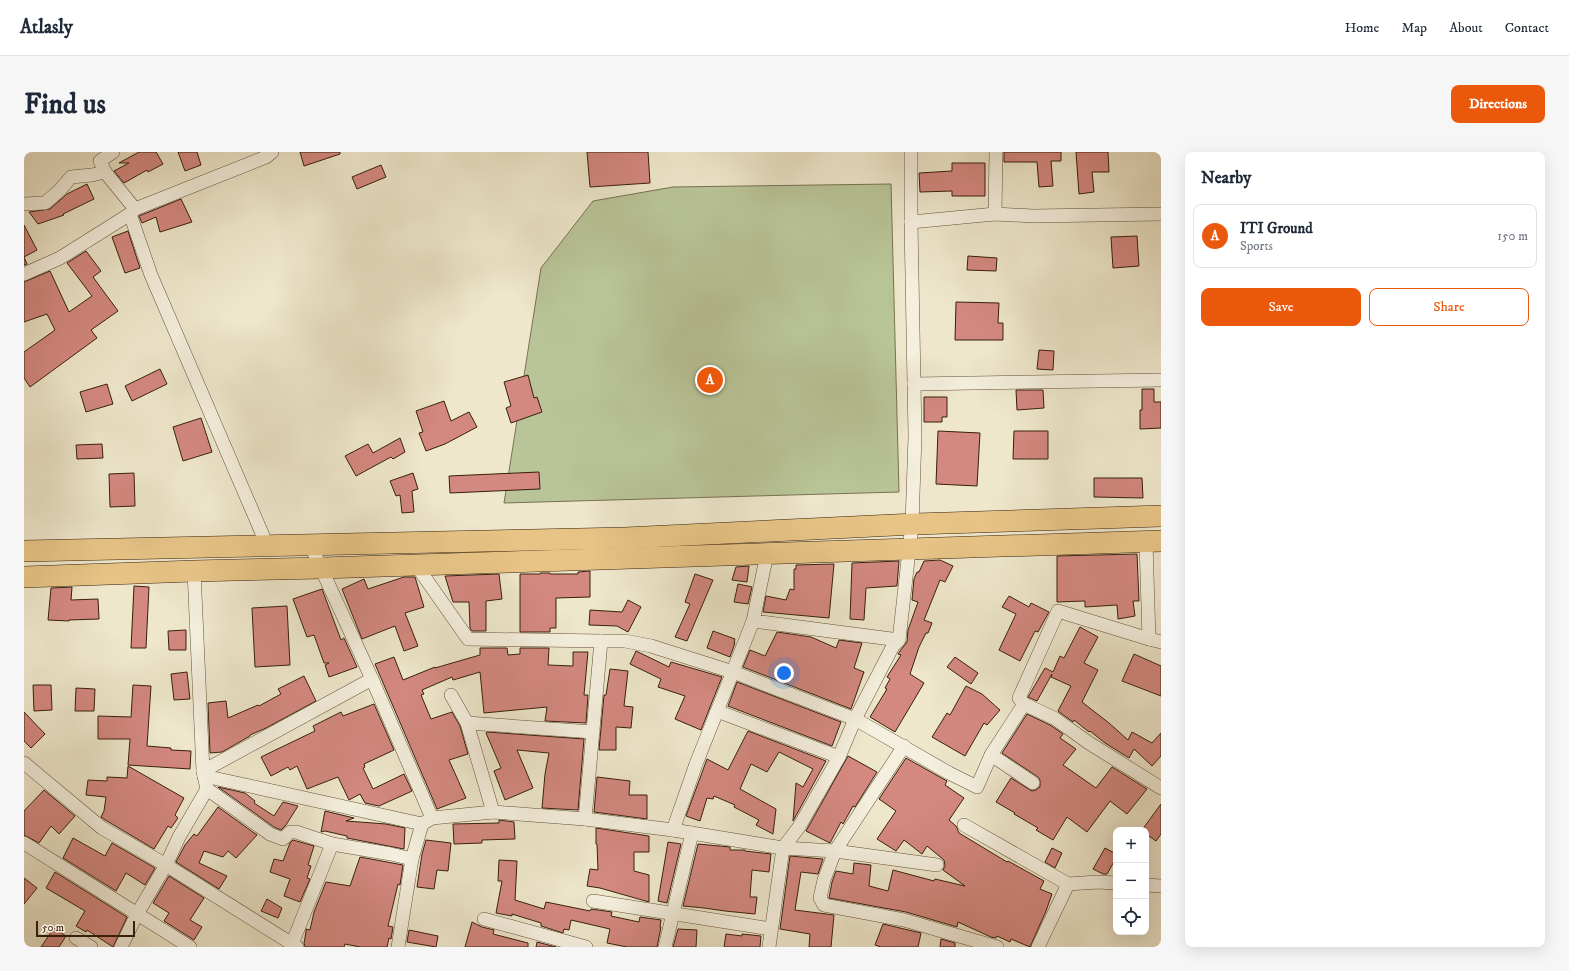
<!DOCTYPE html>
<meta charset="utf-8">
<style>
:root{--surface:#fff;--page:#f6f6f7;--text:#1f2937;--muted:#747a83;--line:#e0e1e3;--accent:#ea580c}
body{margin:0;font-family:"IM FELL DW Pica",serif;background:var(--page);color:var(--text)}
.controls{position:absolute;right:12px;bottom:12px;display:grid;overflow:hidden;border-radius:8px;box-shadow:0 4px 16px #0002}
.controls button{width:36px;height:36px;display:grid;place-items:center;padding:0;border:0;border-bottom:1px solid var(--line);background:var(--surface);color:var(--text);font:20px sans-serif}
.scale{position:absolute;left:12px;bottom:10px;width:99px;box-sizing:border-box;padding-left:4px;border:2px solid #38200a;border-top:0;font-size:11px;line-height:14px;white-space:nowrap;color:#38200a;-webkit-text-stroke:3px #f4efde;paint-order:stroke}
.you{position:absolute;left:760px;top:521px;width:14px;height:14px;margin:-10px;border:3px solid #fff;border-radius:50%;background:#1a73e8;box-shadow:0 0 0 6px #1a73e833}
.badge{display:grid;place-items:center;width:26px;height:26px;border-radius:50%;background:var(--accent);color:#fff;font-size:13px;font-weight:700}
.pin{position:absolute;translate:-50% -50%;border:2px solid #fff;box-shadow:0 1px 4px #0006}
.list{margin:0;padding:0;list-style:none}
h2{display:flex;justify-content:space-between;align-items:center;height:52px;margin:0;padding:0 16px;font-size:17px}
h2 small{font-size:13px;font-weight:400;color:var(--muted)}
.list li{display:grid;grid-template-columns:26px 1fr auto;gap:12px;align-items:center;box-sizing:border-box;height:64px;margin:0 8px 8px;padding:0 8px;border:1px solid var(--line);border-radius:8px}
.list b{display:block;font-size:15px;white-space:nowrap}
.list p{margin:0;font-size:13px;white-space:nowrap;color:var(--muted)}
.list em{font-size:13px;font-style:normal;color:var(--muted)}
.actions{display:flex;gap:8px;padding:12px 16px}
.actions a{flex:1;padding:9px 0;border:1px solid var(--accent);border-radius:8px;text-align:center;font-size:14px;color:var(--accent)}
.actions .main{background:var(--accent);color:#fff}
.icon{flex:none;width:22px;height:22px;fill:none;stroke:currentColor;stroke-width:2;stroke-linecap:round;stroke-linejoin:round}
.map{position:relative;flex:none;width:1137px;height:795px;overflow:hidden;border-radius:8px}
header{display:flex;align-items:center;gap:24px;box-sizing:border-box;height:56px;padding:0 20px;background:var(--surface);border-bottom:1px solid var(--line)}
header strong{font-size:19px}
nav{display:flex;gap:22px;margin-inline-start:auto;font-size:14px}
.intro{display:flex;align-items:center;justify-content:space-between;box-sizing:border-box;height:96px;padding:0 24px}
h1{margin:0;font-size:28px}
.button{padding:10px 18px;border-radius:8px;background:var(--accent);color:#fff;font-size:14px;font-weight:700}
main{display:flex;gap:24px;padding:0 24px}
aside{flex:1;background:var(--surface);border-radius:8px;box-shadow:0 4px 16px #0002}
.map>svg:first-child{display:block}
.green{fill:#b9c598;stroke:#787251}
.building{fill:#d38880;stroke:#38200a}
.lines{fill:none;stroke-linecap:round;stroke-linejoin:round}
.minor-casing{stroke:#66523a;stroke-width:14}
.primary-casing{stroke:#38200a;stroke-width:22}
.minor{stroke:#f4efde;stroke-width:13}
.primary{stroke:#e7c486;stroke-width:21}
</style>
<header>
<strong>Atlasly</strong>
<nav><a>Home</a><a>Map</a><a>About</a><a>Contact</a></nav>
</header>
<div class="intro"><h1>Find us</h1><a class="button">Directions</a></div>
<main>
<div class="map">
<svg width="1137" height="795" viewBox="0 0 1137 795">
<rect width="100%" height="100%" fill="#eee7cc"/>
<filter id="stains"><feTurbulence type="fractalNoise" baseFrequency=".005" numOctaves="4"/><feColorMatrix values="0 0 0 0 .2 0 0 0 0 .09 0 0 0 0 .02 0 0 0 .5 -.17"/></filter>
<radialGradient id="worn" r=".72"><stop offset=".6" stop-color="#630" stop-opacity="0"/><stop offset="1" stop-color="#630" stop-opacity=".3"/></radialGradient>
<path class="green" d="M867 32 875 340 480 351 517 116 569 49 649 35Z"/>
<g class="building">
<path d="M115 0H132L139 12 124 20 123 18 100 31 90 19 105 11H95Z"/>
<path d="M154 0H173L177 13 161 19Z"/>
<path d="M276 0H316V2L280 14Z"/>
<path d="M563 0H624L626 31 566 35Z"/>
<path d="M980 0H1037V9H1027L1029 34 1015 35 1013 10H980Z"/>
<path d="M1052 0H1084L1085 20H1068L1070 40 1055 42Z"/>
<path d="M928 11H961V44H928V39L896 40 895 21 928 19Z"/>
<path d="M357 13 362 25 333 37 328 25Z"/>
<path d="M63 32 70 47 39 62 40 63 14 72 5 60 26 57 43 42Z"/>
<path d="M157 47 168 70 136 80 132 65 118 71 115 64Z"/>
<path d="M0 73 13 98 0 105 3 112 0 113Z"/>
<path d="M104 79 116 116 101 121 88 85Z"/>
<path d="M1113 84 1115 114 1089 116 1087 85Z"/>
<path d="M62 99 77 119 69 125 94 159 67 178 73 186 6 235 0 226V200L31 178 23 162 0 170V130L26 119 45 160 68 144 43 111Z"/>
<path d="M944 104 973 106 972 119 943 118Z"/>
<path d="M932 150 975 151 974 171H979V188H931Z"/>
<path d="M1015 198 1030 199 1029 218 1013 217Z"/>
<path d="M136 217 143 232 108 249 101 234Z"/>
<path d="M504 223 510 246 513 245 518 260 487 271 482 256 487 254 480 230Z"/>
<path d="M83 232 89 252 62 260 56 240Z"/>
<path d="M1118 237H1130V250H1137V276L1116 277V258H1118Z"/>
<path d="M992 238H1019L1020 256 993 258Z"/>
<path d="M900 245H923V265H918V270H900Z"/>
<path d="M420 249 427 269 445 260 453 275 421 292 402 299 395 281 399 280 392 259Z"/>
<path d="M177 266 188 300 159 309 149 275Z"/>
<path d="M914 279 956 281 953 334 912 332Z"/>
<path d="M990 279H1024V307H989Z"/>
<path d="M376 286 381 300 369 307 367 305 332 324 321 304 344 292 349 301Z"/>
<path d="M78 292 79 306 53 307 52 293Z"/>
<path d="M515 320 516 337 426 341 425 324Z"/>
<path d="M110 321 111 354 86 355 85 322Z"/>
<path d="M389 321 394 337 388 339 390 360 378 361 376 343 372 344 366 329Z"/>
<path d="M1070 326H1118L1119 346 1070 345Z"/>
<path d="M1113 402 1115 449H1109L1111 464 1094 467 1093 453 1061 455V449L1033 450V404Z"/>
<path d="M916 408 929 414 921 430 916 428 900 468 908 471 904 481H902L895 495 886 522 900 531 871 580 846 565 863 537 861 536 866 527 863 525 877 503 874 502 876 499 883 490 884 478 894 450 888 448 890 427 893 420H895L900 409Z"/>
<path d="M875 409 873 434 842 436 840 468 826 467 828 411Z"/>
<path d="M810 412 805 466 739 460 742 444 762 448 766 437 770 438V417H772V413Z"/>
<path d="M725 414 723 430 708 428 712 415Z"/>
<path d="M566 419V445L532 446V476H526V480H496V422H516V421H526V422H554V420Z"/>
<path d="M475 422 478 447 462 449V479H448L446 476 445 450H429L421 424Z"/>
<path d="M671 422 689 428 663 489 651 485 666 452 661 450Z"/>
<path d="M380 425H391L400 455 381 461 394 494 380 499 371 474 338 487 318 437 340 427 344 437Z"/>
<path d="M714 432 728 435 724 452 710 450Z"/>
<path d="M110 434 125 435 122 496H107Z"/>
<path d="M48 435 47 448 74 447 75 467 45 468V469L24 468 27 436Z"/>
<path d="M298 437 317 488 320 486 333 515 305 525 301 513 305 511H300L290 483 283 485 269 447Z"/>
<path d="M985 444 1005 455 1007 451 1025 460 1014 480 1011 479 996 509 975 498 992 462 978 455Z"/>
<path d="M604 448 617 455 604 480 593 474 565 473 566 458 598 460Z"/>
<path d="M263 454 266 513 231 515 228 456Z"/>
<path d="M1056 475 1074 485 1060 511 1074 518 1058 550 1085 571 1104 588 1108 580 1128 591 1137 581V604L1128 614 1110 597 1105 606 1081 591 1066 579 1065 580 1050 568 1049 570 1034 559 1047 534 1027 525 1028 522 1013 549 1004 545 1021 516 1029 520 1036 504 1040 506Z"/>
<path d="M162 478V498H145L144 479Z"/>
<path d="M689 479 711 487 710 491H711L706 505 683 496Z"/>
<path d="M753 480 787 485 812 496 815 488 838 491 830 516 840 520 827 557 719 515 726 498 741 504Z"/>
<path d="M456 496H483L484 503 496 502V496H525L524 513 549 514V500H564L560 543H564L562 571 521 569 523 555 460 561 456 520 429 528 428 525 398 538 400 542 397 543 407 567 428 560 436 574 444 602 425 608 442 646 413 657 351 512 370 505 379 528 411 515V516L456 503Z"/>
<path d="M612 499 645 515 647 510 698 525 677 578 651 567 661 544 634 535 637 527 606 512Z"/>
<path d="M1110 502 1137 514V544L1098 529Z"/>
<path d="M931 505 954 521 947 532 923 515Z"/>
<path d="M586 517 604 519 600 554 609 555 607 576 592 575V598H575L580 543H582Z"/>
<path d="M163 520 166 547 150 548 147 522Z"/>
<path d="M280 524 292 549 242 576 226 583V584L198 600 186 601 184 551 202 549 204 566 234 553 235 554 257 542 254 537Z"/>
<path d="M713 530 817 570 808 594 704 554Z"/>
<path d="M9 533H27L28 558 10 559Z"/>
<path d="M109 533 127 534 123 594 147 596V598L167 599 166 617 104 613 106 587H74V564L107 565Z"/>
<path d="M942 534 958 542 976 558 963 573 960 571 941 604 908 585 923 561 926 563Z"/>
<path d="M52 536 71 537 70 559H51Z"/>
<path d="M350 552 370 598 340 612 341 615 339 616 349 637 380 622 388 639 355 654 341 651 336 642 325 648 314 625 283 637 273 614 266 618 264 615 247 624 237 605 291 579 289 574 317 560 319 564Z"/>
<path d="M0 560 21 582 7 596 0 589Z"/>
<path d="M1003 562 1026 573 1039 582 1036 586 1052 597 1039 613 1072 636 1088 615 1123 637 1103 662 1086 649 1063 680 1043 665 1029 688 1012 678 1014 676 990 662 991 661 972 650 987 626 1008 639 1012 638 1016 635V628L1014 625 978 601Z"/>
<path d="M724 579 802 609 769 669 772 631 779 635 789 617 755 600 743 620 727 612 716 637 752 657 749 682 732 673 735 668 710 655 711 653 690 644 689 647 683 646 676 669 662 664 683 607 704 618Z"/>
<path d="M463 580 560 587 554 658 518 656 521 622 525 601 493 598 509 636 481 648 470 619 477 616 462 581Z"/>
<path d="M824 604 853 620 831 655 829 654 819 672 817 670 806 691 782 679Z"/>
<path d="M882 606 923 629 921 633 940 646 925 668 932 674 935 681 983 710 984 709 1020 729 1016 737 1028 742 1022 759 1006 795 987 787 986 790 973 784 972 786 967 785 934 770 933 775 882 760 805 746 808 730 812 719 829 722 830 711 847 713 845 734 864 739 869 718 910 729 911 727 941 734 919 718 921 714 920 708 903 694 898 702 880 688 872 699 853 687 872 659 855 647Z"/>
<path d="M104 614 160 646 151 663 154 666 147 676 144 674 130 697 83 669 77 665 80 659 82 645 62 643 64 628 83 629V625L103 626Z"/>
<path d="M573 625 606 629 605 643H623V667L570 660Z"/>
<path d="M194 635 221 641 231 649 230 651 250 664 259 650 274 654 262 673 257 678 250 675Z"/>
<path d="M20 638 51 664 35 682 27 674 15 691 0 683V659Z"/>
<path d="M1137 652V682L1132 689 1122 682V678H1118Z"/>
<path d="M194 655 233 683 212 706 204 699 199 705 180 699 175 711 203 724 195 737 152 710 161 693 170 682 173 684Z"/>
<path d="M301 659 330 666 322 669 362 672 381 676 380 697 323 686V684L301 679 297 680Z"/>
<path d="M475 668 490 670 491 687 458 688V691L430 692 429 672 475 671Z"/>
<path d="M572 676 625 684V700H610V719L625 723V750L576 736 563 734 566 717 574 718 573 692H572Z"/>
<path d="M49 686 81 704 88 691 131 716 121 733 102 721 92 739 39 706Z"/>
<path d="M269 688 290 694 284 713 287 714 283 726 286 727 276 750 260 744 266 727 246 720 250 707 259 709 266 691Z"/>
<path d="M402 688 427 691 424 719 413 718 410 737 393 735 398 702Z"/>
<path d="M644 690 657 692 643 751 634 749Z"/>
<path d="M674 692 706 695V698H721V699L747 702 745 720 728 718 726 745H733L731 762 701 759 680 756 659 754Z"/>
<path d="M1028 696 1038 701 1031 716 1021 710Z"/>
<path d="M1081 696 1092 702V706L1083 722H1079L1069 717Z"/>
<path d="M766 704 799 707 794 722 777 720 771 758 810 763 807 795H785L786 782 756 777Z"/>
<path d="M336 705 379 713 376 733 374 732 364 774 369 775 367 787 365 786 363 795H336L321 792 320 795H281L280 791 282 780V777L286 778 290 760 302 730 326 734Z"/>
<path d="M475 708 493 709 491 748 520 757 522 750 566 759 567 757 588 760 587 764 615 770 616 765 637 768 636 775H637L633 795H603L583 791 586 777 547 768 545 778 540 777 539 781 517 774V771L488 762V764L472 761 478 729H474Z"/>
<path d="M31 720 103 765 89 795 63 778 62 780 52 774 61 759 22 736Z"/>
<path d="M145 724 180 746 166 768 178 775 170 788 140 769 145 761 129 751Z"/>
<path d="M0 726 13 736 0 752Z"/>
<path d="M243 747 258 756 254 766 237 759Z"/>
<path d="M448 770 458 775 470 778 469 782 504 791V795H441Z"/>
<path d="M859 772 897 781 894 795H857L851 793Z"/>
<path d="M30 776 42 784 35 795H17Z"/>
<path d="M654 777 673 778 672 795H649Z"/>
<path d="M385 778 414 784 412 795 383 790Z"/>
<path d="M702 782 718 784V782L737 784 736 795H700Z"/>
<path d="M917 787 931 791V795H916Z"/>
<path d="M513 790 532 795H512Z"/>
</g>
<g class="lines">
<defs>
<g id="minor">
<path d="M887 0V70L971 62 1009 64 1137 62"/>
<path d="M0 52 21 51 35 39 47 25 68 23 81 20"/>
<path d="M111 57 242 5 248 0"/>
<path d="M106 62 127 123 243 393"/>
<path d="M971 62 972 0"/>
<path d="M0 122 36 106 106 62 111 57 81 20 76 9 89 0"/>
<path d="M890 232 1137 228"/>
<path d="M1122 390 1125 487 1137 490"/>
<path d="M286 392 348 527 408 666 469 660 561 667 649 678 759 696 811 699 913 713"/>
<path d="M743 402 729 469 875 488 888 372 891 284 887 70"/>
<path d="M392 413 444 487 577 489 561 667"/>
<path d="M1125 487 1034 459 995 546 1000 552 1030 566 1065 591 1137 636"/>
<path d="M577 489H601L627 494 709 520 831 567 925 621 953 635 967 603 1000 552"/>
<path d="M427 543 443 571 469 660"/>
<path d="M693 559 815 605"/>
<path d="M443 571 569 580"/>
<path d="M880 594 811 699 800 728 796 746 800 753 880 768 973 795"/>
<path d="M967 603 1009 631"/>
<path d="M0 611 78 676 142 713 273 795"/>
<path d="M179 619 348 527"/>
<path d="M180 624 398 672 408 666"/>
<path d="M183 637 246 682 259 687 266 680H272L308 692 367 702 388 707"/>
<path d="M940 673 1044 732 1074 730 1092 731"/>
<path d="M649 678 672 612 729 469"/>
<path d="M0 691 166 795"/>
<path d="M1122 733 1137 734"/>
<path d="M569 749 747 777"/>
<path d="M460 767 562 795"/>
<path d="M52 786 67 795"/>
<path d="M268 792 308 692"/>
<path d="M97 795 113 762 142 713 155 685 183 637 179 619 170 419"/>
<path d="M374 795 388 707 398 672"/>
<path d="M641 795 668 681"/>
<path d="M745 795 759 696 775 675 815 605 831 567 869 494 875 488"/>
<path d="M1014 795 1044 732"/>
</g>
<g id="primary">
<path d="M0 399 601 386 891 372 1137 364"/>
<path d="M0 425 170 419 297 416 1137 389"/>
</g>
</defs>
<use href="#minor" class="minor-casing"/>
<use href="#primary" class="primary-casing"/>
<use href="#minor" class="minor"/>
<use href="#primary" class="primary"/>
</g>
<rect width="100%" height="100%" filter="url(#stains)"/>
<rect width="100%" height="100%" fill="url(#worn)"/>
</svg>
<div class="controls">
<button>+</button>
<button>−</button>
<button><svg class="icon" aria-label="locate" viewBox="0 0 24 24"><circle cx="12" cy="12" r="6"/><path d="M12 2v4M12 18v4M2 12h4M18 12h4"/></svg></button>
</div>
<div class="scale">50 m</div>
<div class="you"></div>
<div class="pin badge" style="left:686px;top:228px">A</div>
</div>
<aside>
<h2>Nearby<small></small></h2>
<ul class="list">
<li><span class="badge">A</span><div><b>ITI Ground</b><p>Sports</p></div><em>150 m</em></li>
</ul>
<div class="actions"><a class="main">Save</a><a>Share</a></div>
</aside>
</main>
